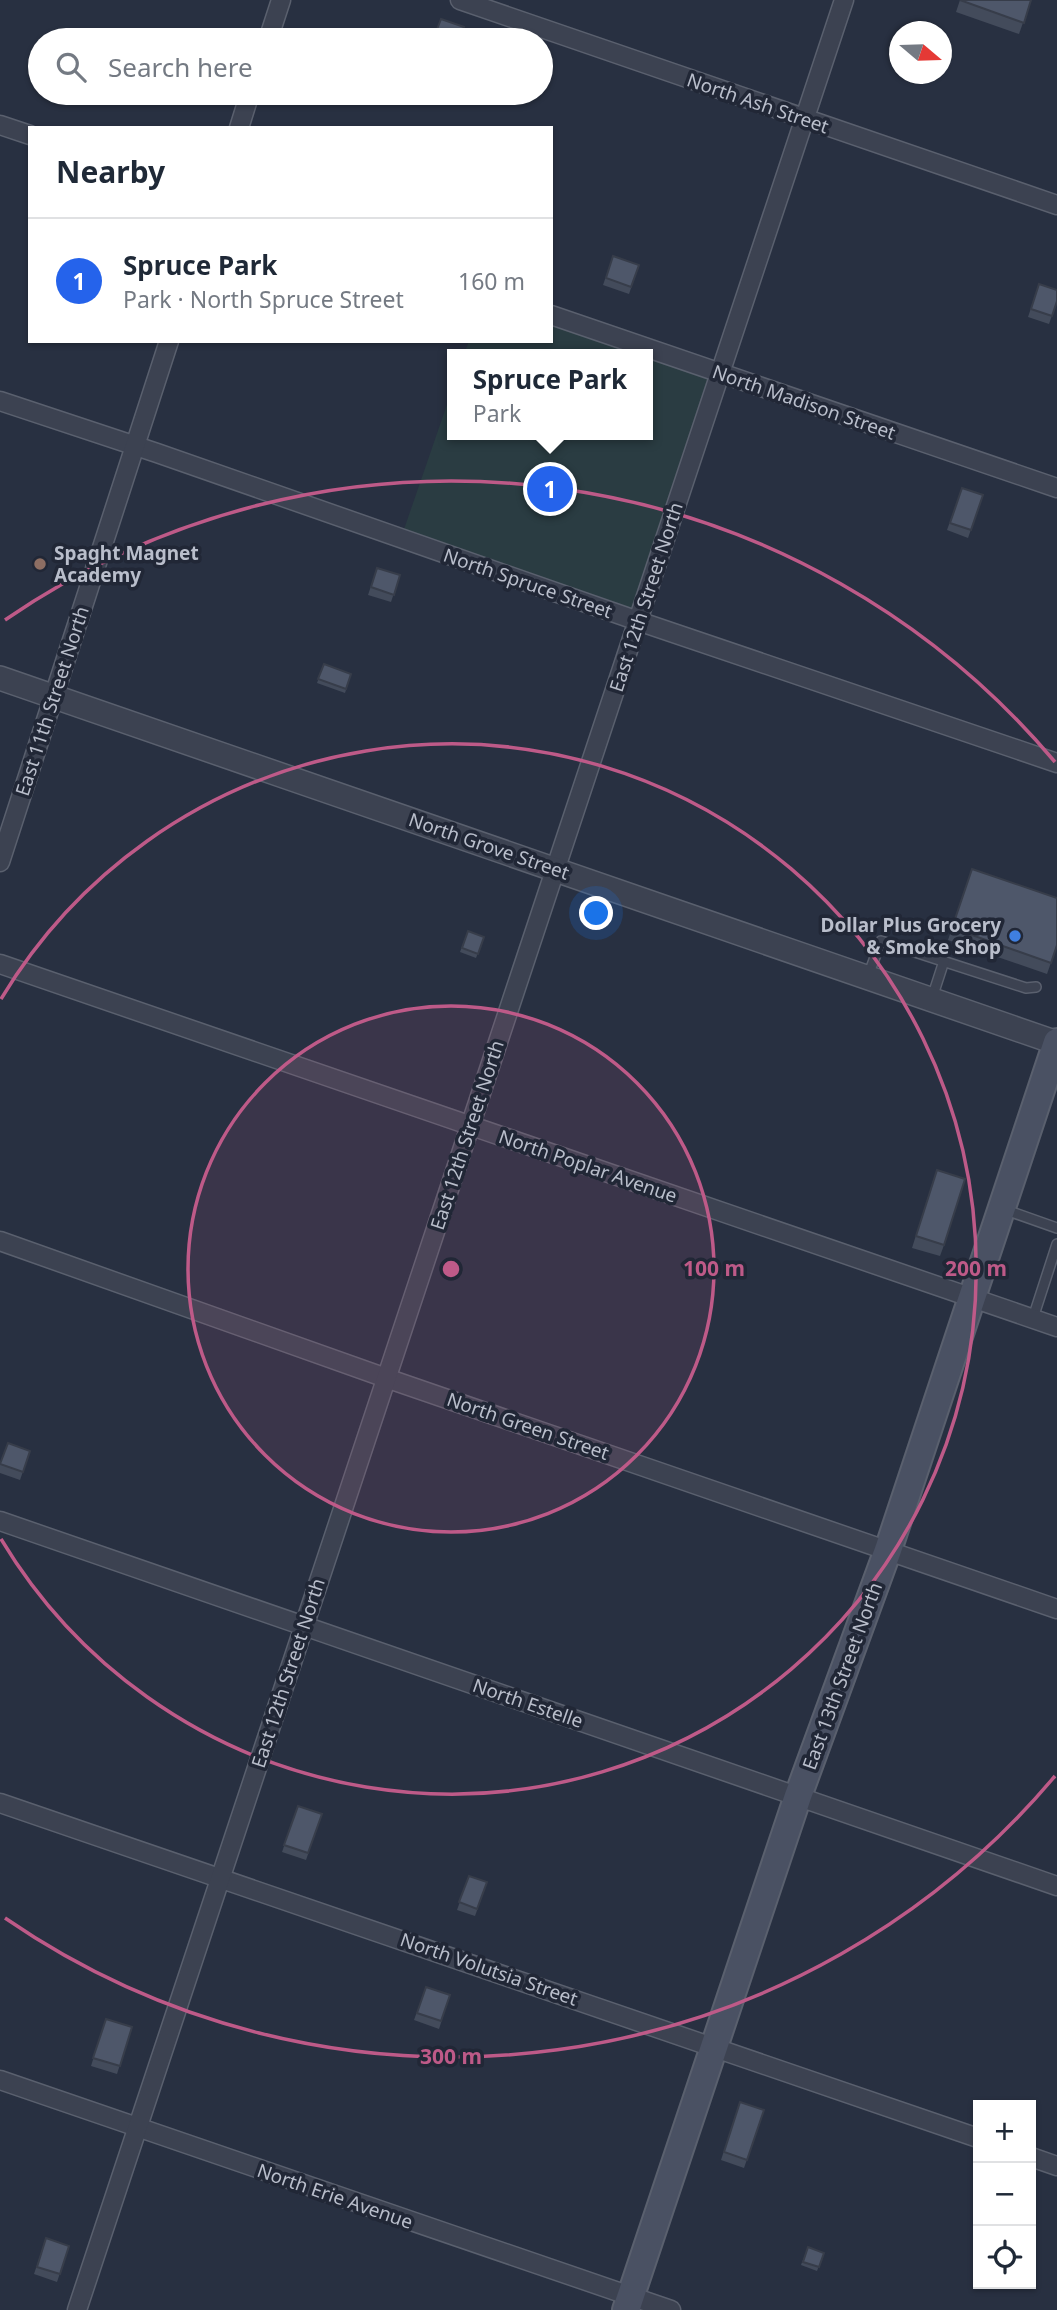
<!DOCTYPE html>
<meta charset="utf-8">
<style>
:root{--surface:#fff;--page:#f6f6f7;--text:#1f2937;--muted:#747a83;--line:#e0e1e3;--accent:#2563eb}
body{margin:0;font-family:"Noto Sans",sans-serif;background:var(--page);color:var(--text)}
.controls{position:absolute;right:21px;bottom:21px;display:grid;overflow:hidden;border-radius:0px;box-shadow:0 2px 5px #0004}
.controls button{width:63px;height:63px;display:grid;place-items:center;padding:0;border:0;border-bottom:2px solid var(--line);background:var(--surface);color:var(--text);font:35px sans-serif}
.compass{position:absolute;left:889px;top:21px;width:63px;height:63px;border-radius:50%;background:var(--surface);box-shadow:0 2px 5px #0004;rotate:109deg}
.you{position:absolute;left:597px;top:914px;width:24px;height:24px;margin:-18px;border:5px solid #fff;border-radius:50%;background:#1a73e8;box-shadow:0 0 0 10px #1a73e833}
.badge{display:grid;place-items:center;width:46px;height:46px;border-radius:50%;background:var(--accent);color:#fff;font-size:23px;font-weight:700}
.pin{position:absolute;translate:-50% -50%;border:4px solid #fff;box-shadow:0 2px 7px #0006}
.popup{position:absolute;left:447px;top:349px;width:206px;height:91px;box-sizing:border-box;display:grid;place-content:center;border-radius:0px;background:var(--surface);filter:drop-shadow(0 2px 5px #0005);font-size:23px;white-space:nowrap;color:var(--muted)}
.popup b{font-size:26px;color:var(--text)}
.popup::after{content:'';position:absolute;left:50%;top:100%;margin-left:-14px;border:14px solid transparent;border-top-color:var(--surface)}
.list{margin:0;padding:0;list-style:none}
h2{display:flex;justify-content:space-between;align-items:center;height:91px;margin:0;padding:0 28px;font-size:30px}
h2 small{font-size:23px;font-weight:400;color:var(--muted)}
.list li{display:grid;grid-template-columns:46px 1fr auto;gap:21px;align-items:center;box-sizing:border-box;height:126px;padding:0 28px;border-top:2px solid var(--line)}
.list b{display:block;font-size:26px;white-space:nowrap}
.list p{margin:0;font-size:23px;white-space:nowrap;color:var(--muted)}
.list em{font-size:23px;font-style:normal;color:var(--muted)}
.icon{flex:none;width:38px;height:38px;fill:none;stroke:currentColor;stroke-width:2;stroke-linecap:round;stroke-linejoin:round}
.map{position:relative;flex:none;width:1057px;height:2310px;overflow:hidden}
.search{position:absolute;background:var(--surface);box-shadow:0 2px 5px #0004;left:28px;top:28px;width:525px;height:77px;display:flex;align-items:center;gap:18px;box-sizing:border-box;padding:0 24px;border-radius:38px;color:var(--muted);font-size:26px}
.panel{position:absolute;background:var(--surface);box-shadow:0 2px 5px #0004;left:28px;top:126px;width:525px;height:217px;border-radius:0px}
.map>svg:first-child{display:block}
.green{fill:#2a3c42}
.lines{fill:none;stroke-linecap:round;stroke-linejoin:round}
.service-casing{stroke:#5a606e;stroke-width:12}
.minor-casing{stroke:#5a606e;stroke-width:21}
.tertiary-casing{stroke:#5a606e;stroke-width:26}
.secondary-casing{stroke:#5a606e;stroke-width:30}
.service{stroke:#3c4251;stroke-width:9}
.minor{stroke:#3c4251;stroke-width:18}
.tertiary{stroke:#3c4251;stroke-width:23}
.secondary{stroke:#4a5163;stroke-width:26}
.wall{fill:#434b5b}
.building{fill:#4e576a;stroke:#373d4a;stroke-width:2}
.ring{fill:none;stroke:#be5a88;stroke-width:3.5}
.education-dot{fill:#8d6e63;stroke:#212736;stroke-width:2.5}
.shop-dot{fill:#3f7fe0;stroke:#212736;stroke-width:2.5}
.labels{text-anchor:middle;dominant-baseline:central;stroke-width:7;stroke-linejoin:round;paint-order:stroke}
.street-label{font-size:19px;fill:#b9becb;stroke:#212736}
.poi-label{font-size:19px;font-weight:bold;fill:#b9becb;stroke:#212736;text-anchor:start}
.centre{fill:#be5a88;stroke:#212736;stroke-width:3.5}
.ring-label{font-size:21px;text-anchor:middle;font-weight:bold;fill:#be5a88;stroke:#212736;stroke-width:7;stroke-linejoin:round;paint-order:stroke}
</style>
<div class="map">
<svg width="1057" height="2310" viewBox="0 0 1057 2310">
<rect width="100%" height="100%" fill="#283041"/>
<path class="green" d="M551 315 720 373 638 621 401 538 452 390V435H648V354H464L469 341H551Z"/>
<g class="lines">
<defs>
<g id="service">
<path d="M868 976 881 941 1026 988 1036 987"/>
<path d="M932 998 944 961"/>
<path d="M1003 1209 1057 1228"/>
<path d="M1033 1318 1057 1244"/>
</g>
<g id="minor">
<path d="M460 0 1057 205"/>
<path d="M268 40 281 0"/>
<path d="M0 125 30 135"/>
<path d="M239 128 250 93"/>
<path d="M551 315 1057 488"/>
<path d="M0 401 157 453 638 621 1057 763"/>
<path d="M0 862 169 341"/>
<path d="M0 964 1057 1327"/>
<path d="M0 1241 386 1378 1057 1609"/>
<path d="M0 1521 1057 1886"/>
<path d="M0 1803 978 2138"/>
<path d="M0 2080 671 2310"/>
<path d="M1031 2157 1057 2166"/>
<path d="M77 2310 844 0"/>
</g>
<path id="tertiary" d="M0 678 1057 1043"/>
<path id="secondary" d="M626 2310 798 1796 888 1550 1057 1042"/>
</defs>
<use href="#service" class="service-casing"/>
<use href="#minor" class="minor-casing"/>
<use href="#tertiary" class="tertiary-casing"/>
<use href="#secondary" class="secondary-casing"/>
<use href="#service" class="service"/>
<use href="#minor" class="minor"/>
<use href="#tertiary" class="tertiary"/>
<use href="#secondary" class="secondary"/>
</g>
<g class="wall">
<path d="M960 0H1031L1019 34 956 12Z"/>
<path d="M613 256 639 265 629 294 603 285Z"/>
<path d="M1039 284 1057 301 1049 324 1028 317Z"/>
<path d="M962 488 983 495 968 538 947 530Z"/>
<path d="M377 568 400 575 391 602 368 595Z"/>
<path d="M324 664 351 674 345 693 317 683Z"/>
<path d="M972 869 1057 945 1047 974 948 940Z"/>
<path d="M468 931 484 937 476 958 460 952Z"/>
<path d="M933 1181 944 1245 940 1256 912 1248Z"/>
<path d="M30 1451 20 1480 0 1473V1465Z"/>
<path d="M298 1806 322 1814 306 1860 282 1852Z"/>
<path d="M469 1876 487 1882 475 1916 457 1910Z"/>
<path d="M426 1987 450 1995 439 2029 414 2020Z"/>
<path d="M106 2019 132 2027 117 2074 91 2066Z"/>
<path d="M740 2102 764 2110 744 2168 721 2160Z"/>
<path d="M46 2238 69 2246 57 2282 34 2274Z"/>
<path d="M808 2247 824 2253 817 2271 801 2265Z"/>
</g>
<g class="building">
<path d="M960 0H1031L1024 23Z"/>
<path d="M441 19 464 27 460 40H433Z"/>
<path d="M613 256 639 265 631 287 606 278Z"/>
<path d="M1039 284 1057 290V301L1052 316 1031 309Z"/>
<path d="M962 488 983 495 971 530 950 523Z"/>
<path d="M377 568 400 575 394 595 371 587Z"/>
<path d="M324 664 351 674 346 689 318 679Z"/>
<path d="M972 869 1057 898V945L1051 963 952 928Z"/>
<path d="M468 931 484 937 478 954 462 948Z"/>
<path d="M937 1170 965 1179 944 1245 916 1236Z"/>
<path d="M8 1443 30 1451 23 1472 0 1464Z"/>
<path d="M298 1806 322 1814 308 1853 284 1845Z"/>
<path d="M469 1876 487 1882 477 1909 459 1902Z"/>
<path d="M426 1987 450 1995 441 2021 417 2013Z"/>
<path d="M106 2019 132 2027 120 2066 93 2058Z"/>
<path d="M740 2102 764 2110 747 2160 724 2152Z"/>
<path d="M46 2238 69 2246 60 2274 37 2267Z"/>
<path d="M808 2247 824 2253 819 2267 803 2262Z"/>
</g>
<circle cx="451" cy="1269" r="263" fill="#be5a88" fill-opacity=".12"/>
<g class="ring">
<circle cx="451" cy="1269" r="263"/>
<path d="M1 999A525 525 0 1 1 1 1539"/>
<path d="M1055 1776A788 788 0 0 1 5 1918M5 620A788 788 0 0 1 1055 762"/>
</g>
<circle class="education-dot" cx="40" cy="564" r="7"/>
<circle class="shop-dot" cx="1015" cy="936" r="7"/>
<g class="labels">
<g class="street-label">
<text transform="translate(758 103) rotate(19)">North Ash Street</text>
<text transform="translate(804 402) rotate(19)">North Madison Street</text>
<text transform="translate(528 583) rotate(19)">North Spruce Street</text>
<text transform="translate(646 597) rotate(-72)">East 12th Street North</text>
<text transform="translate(52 701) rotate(-72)">East 11th Street North</text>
<text transform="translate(489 846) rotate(19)">North Grove Street</text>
<text transform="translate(467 1135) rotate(-72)">East 12th Street North</text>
<text transform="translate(588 1166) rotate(19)">North Poplar Avenue</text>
<text transform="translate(528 1426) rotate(19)">North Green Street</text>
<text transform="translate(288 1673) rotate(-72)">East 12th Street North</text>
<text transform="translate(842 1676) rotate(-70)">East 13th Street North</text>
<text transform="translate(528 1703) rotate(19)">North Estelle</text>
<text transform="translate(489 1969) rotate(19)">North Volutsia Street</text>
<text transform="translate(335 2196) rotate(19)">North Erie Avenue</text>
</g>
<g class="poi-label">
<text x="54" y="553">Spaght Magnet<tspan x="54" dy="22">Academy</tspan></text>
<text x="1001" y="925" text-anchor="end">Dollar Plus Grocery<tspan x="1001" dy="22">&amp; Smoke Shop</tspan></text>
</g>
</g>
<circle cx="451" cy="1269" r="10" class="centre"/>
<g class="ring-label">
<text x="714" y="1276">100 m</text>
<text x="976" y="1276">200 m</text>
<text x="451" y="2064">300 m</text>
</g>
</svg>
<div class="controls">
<button>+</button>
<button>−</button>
<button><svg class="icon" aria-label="locate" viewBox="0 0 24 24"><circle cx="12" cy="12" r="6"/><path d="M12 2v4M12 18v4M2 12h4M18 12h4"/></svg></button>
</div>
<svg class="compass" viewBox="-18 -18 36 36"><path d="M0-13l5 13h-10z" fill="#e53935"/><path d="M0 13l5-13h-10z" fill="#747a83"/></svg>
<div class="you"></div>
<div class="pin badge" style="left:550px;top:489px">1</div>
<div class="popup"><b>Spruce Park</b>Park</div>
<div class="search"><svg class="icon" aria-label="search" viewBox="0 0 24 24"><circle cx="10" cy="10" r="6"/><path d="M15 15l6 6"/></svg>Search here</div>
<section class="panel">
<h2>Nearby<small></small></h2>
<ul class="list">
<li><span class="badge">1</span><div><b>Spruce Park</b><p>Park · North Spruce Street</p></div><em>160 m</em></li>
</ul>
</section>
</div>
